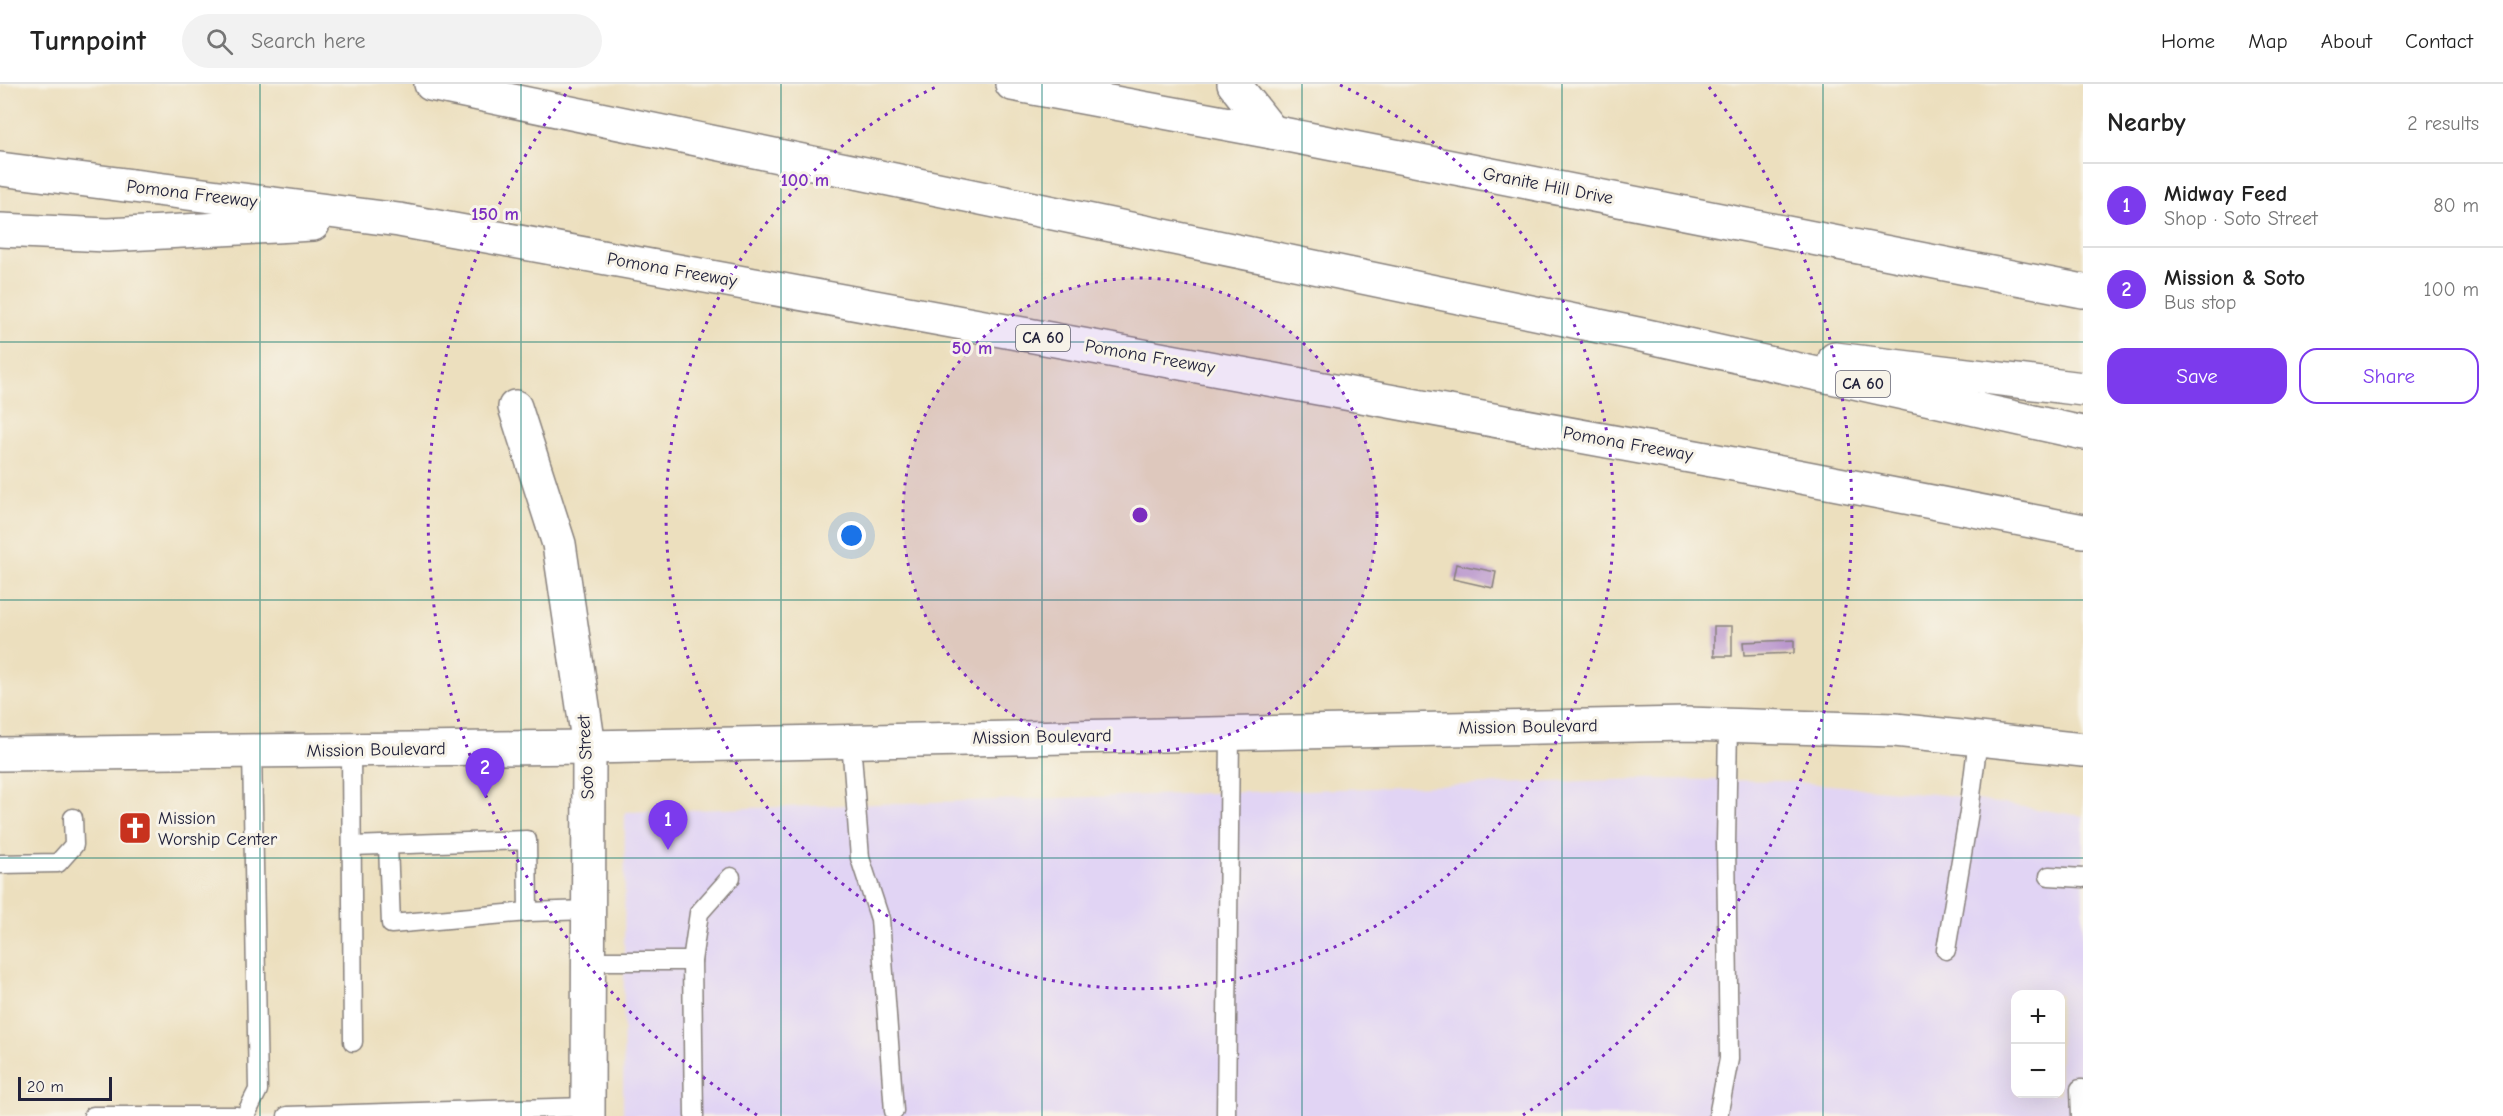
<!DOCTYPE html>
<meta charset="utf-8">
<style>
:root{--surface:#fff;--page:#f2f2f2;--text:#222;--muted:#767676;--line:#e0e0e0;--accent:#7c3aed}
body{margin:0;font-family:"Comic Neue",sans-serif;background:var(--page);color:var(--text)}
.controls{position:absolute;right:18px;bottom:18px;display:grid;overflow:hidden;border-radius:12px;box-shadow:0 6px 24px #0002}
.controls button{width:54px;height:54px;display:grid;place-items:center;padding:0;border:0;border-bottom:2px solid var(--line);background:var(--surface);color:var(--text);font:30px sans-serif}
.scale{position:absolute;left:18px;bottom:15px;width:94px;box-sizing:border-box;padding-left:6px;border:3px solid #22223b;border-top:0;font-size:16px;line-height:21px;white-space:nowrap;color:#22223b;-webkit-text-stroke:4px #f7f3e8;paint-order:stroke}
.you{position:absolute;left:852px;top:452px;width:21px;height:21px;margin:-15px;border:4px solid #fff;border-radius:50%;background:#1a73e8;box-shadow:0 0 0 9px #1a73e833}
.badge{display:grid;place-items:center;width:39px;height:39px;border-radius:50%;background:var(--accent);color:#fff;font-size:20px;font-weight:700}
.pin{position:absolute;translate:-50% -50px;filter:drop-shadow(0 2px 3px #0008)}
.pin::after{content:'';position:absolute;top:32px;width:21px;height:18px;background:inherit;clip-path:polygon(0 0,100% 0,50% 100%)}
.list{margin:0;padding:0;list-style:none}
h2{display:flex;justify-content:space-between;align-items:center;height:78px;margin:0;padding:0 24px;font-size:26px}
h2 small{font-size:20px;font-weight:400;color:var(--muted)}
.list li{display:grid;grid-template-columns:39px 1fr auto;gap:18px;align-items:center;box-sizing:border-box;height:84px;padding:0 24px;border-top:2px solid var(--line)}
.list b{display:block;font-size:22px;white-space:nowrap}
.list p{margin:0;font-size:20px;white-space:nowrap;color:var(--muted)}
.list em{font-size:20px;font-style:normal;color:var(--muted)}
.actions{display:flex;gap:12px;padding:18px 24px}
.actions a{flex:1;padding:14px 0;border:2px solid var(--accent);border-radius:18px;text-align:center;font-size:21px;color:var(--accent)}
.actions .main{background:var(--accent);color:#fff}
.icon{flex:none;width:33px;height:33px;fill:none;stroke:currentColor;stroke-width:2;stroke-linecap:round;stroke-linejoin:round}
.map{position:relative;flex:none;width:2083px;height:1032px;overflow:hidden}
header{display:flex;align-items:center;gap:36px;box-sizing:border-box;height:84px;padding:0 30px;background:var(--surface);border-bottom:2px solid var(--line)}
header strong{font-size:28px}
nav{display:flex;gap:33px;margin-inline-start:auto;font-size:21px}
.search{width:420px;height:54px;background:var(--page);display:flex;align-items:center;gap:15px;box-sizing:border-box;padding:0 21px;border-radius:33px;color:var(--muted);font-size:22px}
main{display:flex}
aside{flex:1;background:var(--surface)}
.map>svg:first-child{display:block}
.built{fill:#e1d4f4;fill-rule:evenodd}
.building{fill:#ba97cd}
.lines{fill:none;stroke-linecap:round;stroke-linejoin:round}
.lane-casing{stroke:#87807c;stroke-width:21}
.street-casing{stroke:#87807c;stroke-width:36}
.secondary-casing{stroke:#87807c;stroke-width:36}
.primary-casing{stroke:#87807c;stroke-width:36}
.highway-casing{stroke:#87807c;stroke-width:36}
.lane{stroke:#fff;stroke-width:18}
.street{stroke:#fff;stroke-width:33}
.secondary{stroke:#fff;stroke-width:33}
.primary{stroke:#fff;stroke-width:33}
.highway{stroke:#fff;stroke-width:33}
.grid{fill:none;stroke:#0f766e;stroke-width:1.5;stroke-opacity:0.55}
.ring{fill:none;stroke:#7b2cbf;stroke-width:3;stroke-dasharray:3 6}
.labels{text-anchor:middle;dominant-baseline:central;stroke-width:6;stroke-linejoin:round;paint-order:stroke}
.shield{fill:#f7f3e8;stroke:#62616f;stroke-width:1.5}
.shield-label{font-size:16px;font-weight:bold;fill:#22223b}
.street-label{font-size:18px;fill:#22223b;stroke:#f7f3e8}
.poi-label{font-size:18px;fill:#22223b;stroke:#f7f3e8;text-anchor:start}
.centre{fill:#7b2cbf;stroke:#f7f3e8;stroke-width:3}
.ring-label{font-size:18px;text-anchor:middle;font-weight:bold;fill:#7b2cbf;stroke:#f7f3e8;stroke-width:6;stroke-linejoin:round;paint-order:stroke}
</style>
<header>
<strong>Turnpoint</strong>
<div class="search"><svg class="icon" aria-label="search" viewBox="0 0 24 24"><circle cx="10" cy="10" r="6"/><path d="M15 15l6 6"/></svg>Search here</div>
<nav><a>Home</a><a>Map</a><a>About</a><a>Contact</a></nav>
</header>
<main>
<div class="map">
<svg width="2083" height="1032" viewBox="0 0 2083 1032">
<rect width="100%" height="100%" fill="#f7f3e8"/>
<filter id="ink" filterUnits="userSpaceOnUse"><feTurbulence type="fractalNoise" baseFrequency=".0167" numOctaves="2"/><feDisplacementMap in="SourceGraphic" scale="12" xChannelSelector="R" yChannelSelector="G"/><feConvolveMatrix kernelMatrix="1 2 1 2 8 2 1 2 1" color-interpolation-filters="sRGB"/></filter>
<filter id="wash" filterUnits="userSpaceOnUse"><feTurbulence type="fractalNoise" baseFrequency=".008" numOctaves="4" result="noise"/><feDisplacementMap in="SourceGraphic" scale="24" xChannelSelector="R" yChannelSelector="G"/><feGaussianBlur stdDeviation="1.35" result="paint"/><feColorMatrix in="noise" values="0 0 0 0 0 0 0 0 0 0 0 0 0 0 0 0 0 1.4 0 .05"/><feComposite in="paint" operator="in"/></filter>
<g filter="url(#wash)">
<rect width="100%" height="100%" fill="#ecdfbe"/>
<path class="built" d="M1649 695 1783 697 1945 711 2083 732V1032H623L625 728ZM2016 910H2060V1010H2016Z"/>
<g id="blocks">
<g class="building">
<path d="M1456 480 1496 488 1493 504 1453 495Z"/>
<rect x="1714" y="542" width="18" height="30"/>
<path d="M1794 556V569L1744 571 1743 558Z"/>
</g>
</g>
</g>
<g filter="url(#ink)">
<use href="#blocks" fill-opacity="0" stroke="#87807c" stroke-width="1.5"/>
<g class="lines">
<defs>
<g id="lane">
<path d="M851 657 860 774 880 835 894 1027"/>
<path d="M351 666 353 958"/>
<path d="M388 761 391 840 528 828"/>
<path d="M352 762 527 756 528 828 589 826"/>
<path d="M0 780 58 779 74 761 73 734"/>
<path d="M2049 792 2083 794"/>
<path d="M1946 866 1969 728 1978 655"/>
<path d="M588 877H692L699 829 731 793"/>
<path d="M692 877 694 1032"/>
<path d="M93 1032H237"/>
<path d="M245 1032 258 1006 252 667"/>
<path d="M287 1032 588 1023"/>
<path d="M1226 1032 1230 650"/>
<path d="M1718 1032 1729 975 1726 760 1728 641"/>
<path d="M2081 1032 2080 1005H2083"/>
</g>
<g id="street">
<path d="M1234 0 1272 48"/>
<path d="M515 323 559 460 589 663 588 1032"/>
</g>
<path id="secondary" d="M1012 0 1272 48 2083 207"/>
<path id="primary" d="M0 670 589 663 1686 640 1895 646 2083 666"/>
<g id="highway">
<path d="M431 0 1642 251 2083 349"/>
<path d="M0 85 399 136 1739 381 2083 447"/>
<path d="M0 146 107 151 313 140"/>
<path d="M1835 275 2083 305"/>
</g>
</defs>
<use href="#lane" class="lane-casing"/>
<use href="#street" class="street-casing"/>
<use href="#secondary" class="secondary-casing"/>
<use href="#primary" class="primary-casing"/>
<use href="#highway" class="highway-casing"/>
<use href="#lane" class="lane"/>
<use href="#street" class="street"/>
<use href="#secondary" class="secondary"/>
<use href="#primary" class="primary"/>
<use href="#highway" class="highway"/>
</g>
</g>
<path class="grid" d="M260 0V1032M521 0V1032M781 0V1032M1042 0V1032M1302 0V1032M1562 0V1032M1823 0V1032M0 258H2083M0 516H2083M0 774H2083"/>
<circle cx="1140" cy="431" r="237" fill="#7b2cbf" fill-opacity=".12"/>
<g class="ring">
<circle cx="1140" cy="431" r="237"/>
<path d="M1340 1A474 474 0 1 1 940 1"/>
<path d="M757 1031A712 712 0 0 1 571 3M1709 3A712 712 0 0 1 1523 1031"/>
</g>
<defs>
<symbol id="church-square" viewBox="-11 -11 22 22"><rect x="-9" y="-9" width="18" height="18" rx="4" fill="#c8321e" stroke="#f7f3e8"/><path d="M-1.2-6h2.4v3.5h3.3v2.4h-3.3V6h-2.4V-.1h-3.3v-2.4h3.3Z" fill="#fff"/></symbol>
</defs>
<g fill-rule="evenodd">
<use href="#church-square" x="116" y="725" width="38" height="38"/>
</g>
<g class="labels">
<g class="shield">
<rect x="1016" y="241" width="54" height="26" rx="4.5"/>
<rect x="1836" y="287" width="54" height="26" rx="4.5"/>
</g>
<g class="shield-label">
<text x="1043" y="254">CA 60</text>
<text x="1863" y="300">CA 60</text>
</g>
<g class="street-label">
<text transform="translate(1548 102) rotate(11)">Granite Hill Drive</text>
<text transform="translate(192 110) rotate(7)">Pomona Freeway</text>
<text transform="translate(672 186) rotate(10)">Pomona Freeway</text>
<text transform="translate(1150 273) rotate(10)">Pomona Freeway</text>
<text transform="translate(1628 360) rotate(10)">Pomona Freeway</text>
<text transform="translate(1528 643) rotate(-1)">Mission Boulevard</text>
<text transform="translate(1042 653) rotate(-1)">Mission Boulevard</text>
<text transform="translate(376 666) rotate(-1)">Mission Boulevard</text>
<text transform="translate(586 673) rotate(-93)">Soto Street</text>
</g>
<g class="poi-label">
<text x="158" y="734">Mission<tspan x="158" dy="21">Worship Center</tspan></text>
</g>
</g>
<circle cx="1140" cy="431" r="9" class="centre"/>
<g class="ring-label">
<text x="805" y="102">100 m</text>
<text x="495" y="136">150 m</text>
<text x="972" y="270">50 m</text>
</g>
</svg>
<div class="controls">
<button>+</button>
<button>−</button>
</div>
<div class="scale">20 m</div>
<div class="you"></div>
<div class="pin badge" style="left:668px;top:766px">1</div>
<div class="pin badge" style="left:485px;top:714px">2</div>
</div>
<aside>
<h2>Nearby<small>2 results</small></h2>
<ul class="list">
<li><span class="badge">1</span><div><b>Midway Feed</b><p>Shop · Soto Street</p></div><em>80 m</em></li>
<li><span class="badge">2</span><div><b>Mission &amp; Soto</b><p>Bus stop</p></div><em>100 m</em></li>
</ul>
<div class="actions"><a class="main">Save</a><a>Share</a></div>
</aside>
</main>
